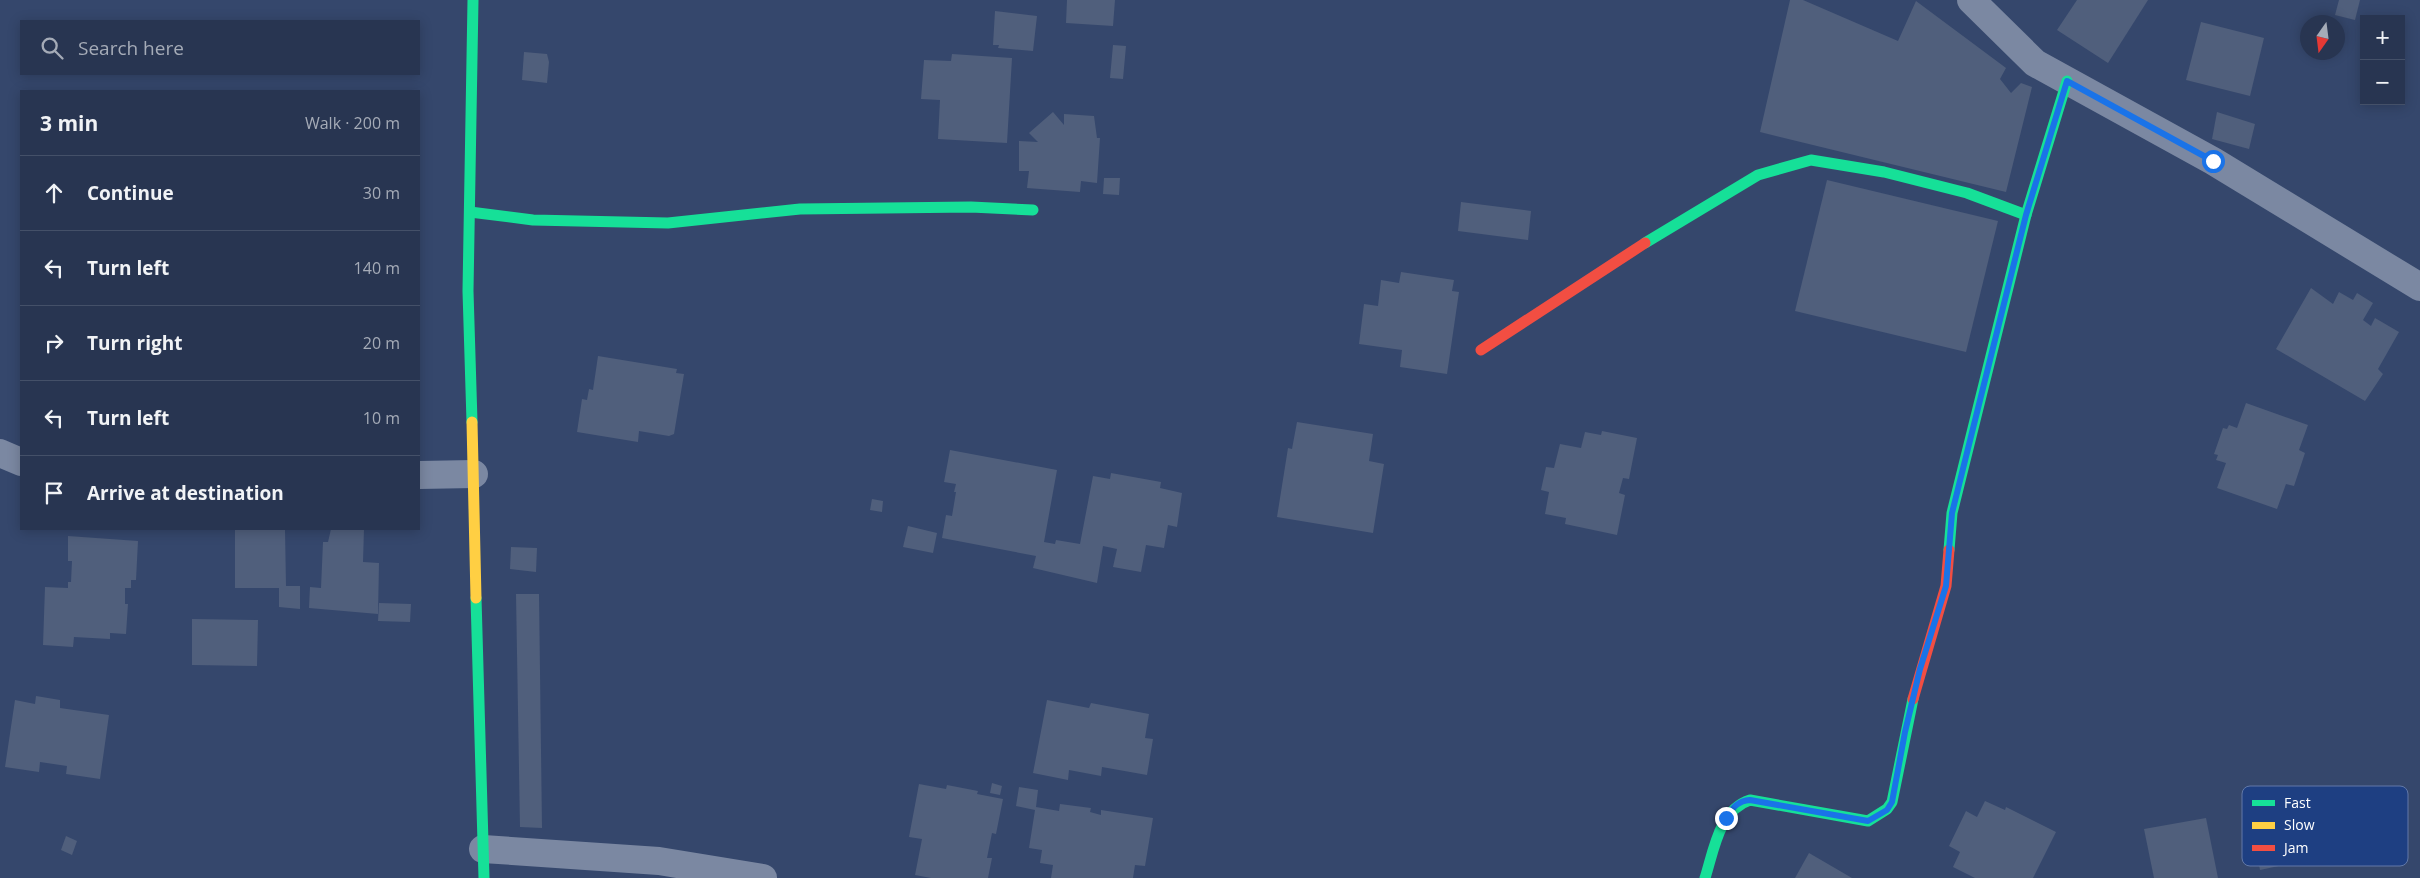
<!DOCTYPE html>
<meta charset="utf-8">
<style>
:root{--surface:#283551;--page:#34405b;--text:#f1f3f6;--muted:#a5abb7;--line:#445068}
body{margin:0;font-family:"Open Sans",sans-serif;background:var(--page);color:var(--text)}
.controls{position:absolute;right:15px;top:15px;display:grid;overflow:hidden;border-radius:0px;box-shadow:0 2px 12px #0003}
.controls button{width:45px;height:45px;display:grid;place-items:center;padding:0;border:0;border-bottom:1px solid var(--line);background:var(--surface);color:var(--text);font:25px sans-serif}
.compass{position:absolute;left:2300px;top:15px;width:45px;height:45px;border-radius:50%;background:var(--surface);box-shadow:0 2px 12px #0003;rotate:194deg}
.stop{position:absolute;width:15px;height:15px;margin:-11px;border:4px solid #1a73e8;border-radius:50%;background:#fff}
.stop.end{background:#1a73e8;border-color:#fff;box-shadow:0 1px 5px #0008}
.list{margin:0;padding:0;list-style:none}
h2{display:flex;justify-content:space-between;align-items:center;height:65px;margin:0;padding:0 20px;font-size:21px}
h2 small{font-size:16px;font-weight:400;color:var(--muted)}
.list li{display:grid;grid-template-columns:32px 1fr auto;gap:15px;align-items:center;box-sizing:border-box;height:75px;padding:0 20px;border-top:1px solid var(--line)}
.list b{display:block;font-size:19px;white-space:nowrap}
.list em{font-size:16px;font-style:normal;color:var(--muted)}
.icon{flex:none;width:28px;height:28px;fill:none;stroke:currentColor;stroke-width:2;stroke-linecap:round;stroke-linejoin:round}
.map{position:relative;flex:none;width:2420px;height:878px;overflow:hidden}
.search{position:absolute;background:var(--surface);box-shadow:0 2px 12px #0003;left:20px;top:20px;width:400px;height:55px;display:flex;align-items:center;gap:12px;box-sizing:border-box;padding:0 18px;border-radius:0px;color:var(--muted);font-size:19px}
.panel{position:absolute;background:var(--surface);box-shadow:0 2px 12px #0003;left:20px;top:90px;width:400px;height:440px;border-radius:0px}
.map>svg:first-child{display:block}
.building{fill:#505f7c}
.lines{fill:none;stroke-linecap:round;stroke-linejoin:round}
.street{stroke:#7b88a2;stroke-width:28}
.fast{stroke:#16e098;stroke-width:11}
.slow{stroke:#ffcf43;stroke-width:11}
.jam{stroke:#f24e42;stroke-width:11}
.route{stroke:#1a73e8;stroke-width:6}
.key{fill:#1e3f82;stroke:#6279a8;stroke-width:1}
.key-label{font-size:14px;fill:#fff}
</style>
<div class="map">
<svg width="2420" height="878" viewBox="0 0 2420 878">
<rect width="100%" height="100%" fill="#35476c"/>
<g class="building">
<path d="M1067 0H1115L1113 26 1066 23Z"/>
<path d="M1790 0H1803L1898 41 1916 1 2006 68 2000 79 2011 93 2021 83 2032 87 2006 192 1760 132Z"/>
<path d="M2077 0H2148L2108 63 2057 30Z"/>
<path d="M2339 0H2360L2355 20 2335 15Z"/>
<path d="M995 11 1037 16 1033 51 998 48 999 45H993Z"/>
<path d="M2201 22 2264 38 2250 96 2186 80Z"/>
<path d="M1113 45 1126 46 1123 79 1110 78Z"/>
<path d="M524 52 547 54 549 62 547 83 522 80Z"/>
<path d="M952 54 1012 58 1007 143 938 139 940 100 921 99 924 60 951 61Z"/>
<path d="M1053 112 1064 125V114L1094 116 1097 138H1100L1097 183 1081 181 1080 192 1027 188 1029 171H1019V141L1038 142 1029 133Z"/>
<path d="M2217 112 2255 124 2249 149 2212 139Z"/>
<path d="M1104 178H1120L1119 195 1103 194Z"/>
<path d="M1827 180 1998 221 1966 352 1795 311Z"/>
<path d="M1461 202 1531 211 1528 240 1458 231Z"/>
<path d="M1401 272 1454 280 1452 291 1459 292 1447 374 1400 367 1402 350 1359 344 1364 304 1378 306 1381 280 1399 283Z"/>
<path d="M2311 288 2333 304 2339 292 2353 300 2357 293 2373 303 2363 320 2371 326 2375 318 2399 332 2378 369 2383 374 2365 401 2276 349Z"/>
<path d="M598 356 677 369 676 373 684 374 674 434 669 436 639 431 638 442 577 432 582 399 587 400 589 389 593 390Z"/>
<path d="M2246 403 2308 425 2299 450 2305 453 2294 486 2286 484 2277 509 2217 488 2226 463 2216 460 2218 455 2214 454 2223 428 2227 429 2229 425 2237 428Z"/>
<path d="M1297 422 1373 434 1369 461 1384 464 1373 533 1277 517 1288 448 1292 449Z"/>
<path d="M1602 431 1637 438 1629 479 1623 478 1619 493 1625 495 1617 535 1565 524 1566 518 1545 514 1549 492 1541 490 1546 467 1554 468 1560 444 1581 448 1585 432 1601 435Z"/>
<path d="M950 450 1057 470 1044 542 1055 544 1056 540 1080 544 1093 476 1110 479 1111 473 1161 482 1160 488 1182 493 1177 527 1168 525 1164 548 1146 545 1141 572 1113 567 1117 549 1103 546 1097 583 1033 568 1036 556 942 538 946 515 952 516 956 492H954L956 484 944 482Z"/>
<path d="M872 499 883 501 882 512 870 510Z"/>
<path d="M908 526 937 533 933 553 903 547Z"/>
<path d="M285 529 286 586H300V609L279 607V588H235V530Z"/>
<path d="M331 529H364L363 562 379 563 378 614 309 608 310 587 321 588 323 542H328Z"/>
<path d="M68 536 138 541 136 580H131V588H125V604H128L126 634 110 633V639L74 637 73 647 43 645 45 587 68 588V582H71L72 561H68Z"/>
<path d="M511 547 537 548 536 572 510 569Z"/>
<path d="M516 594H539L542 828 520 827Z"/>
<path d="M379 603 411 604 410 622 378 621Z"/>
<path d="M192 619 258 620 257 666 192 665Z"/>
<path d="M36 696 60 700V708L109 715 100 779 66 774 67 766 40 762 39 772 5 767 15 700 35 704Z"/>
<path d="M1047 700 1089 708 1091 703 1149 714 1145 738 1153 739 1147 775 1102 767 1101 776 1069 770 1068 780 1033 773Z"/>
<path d="M992 783 1002 786 1000 795 990 793Z"/>
<path d="M919 784 946 789 947 785 978 791 977 794 1003 799 996 834 992 833 987 858H992L988 878H931L915 875 922 839 909 837Z"/>
<path d="M1019 787 1038 790 1036 807 1059 811 1060 804 1091 808 1090 812 1101 815V810L1153 818 1145 866 1135 865 1133 878H1051L1053 865 1040 863 1042 850 1029 848 1035 810 1016 806Z"/>
<path d="M1985 801 2005 810 2006 807 2056 832 2033 878H1975L1953 867 1960 852 1949 846 1966 811 1977 817Z"/>
<path d="M2206 818 2218 878H2154L2144 829Z"/>
<path d="M2309 833 2315 858 2260 870 2255 845Z"/>
<path d="M66 836 77 841 72 855 61 850Z"/>
<path d="M1809 853 1852 878H1795Z"/>
</g>
<g class="lines">
<g class="street">
<path d="M1971 0 2035 63 2213 161 2420 287"/>
<path d="M0 453 21 462"/>
<path d="M419 475 474 474"/>
<path d="M483 849 659 861 763 878"/>
</g>
<g class="fast">
<path d="M470 212 533 220 668 223 800 209 971 207 1033 210"/>
<path d="M1645 243 1758 175 1811 160 1884 172 1967 193 2026 215"/>
<path d="M472 422 468 291 473 0"/>
<path d="M1949 550 1952 513 2026 215 2067 81"/>
<path d="M476 598 484 878"/>
<path d="M1705 878C1714 850 1719 810 1750 800L1868 821 1887 809 1892 802 1913 699"/>
</g>
<path class="slow" d="M472 422 476 598"/>
<g class="jam">
<path d="M1481 350 1645 243"/>
<path d="M1913 699 1946 586 1949 550"/>
</g>
</g>
<g class="lines">
<path class="route" d="M1726 818C1733 808 1737 801 1750 800L1868 821 1887 810 1892 802 1905 732 1920 669 1946 586 1952 513 2026 215 2067 81 2213 161"/>
</g>
<rect x="2242" y="786" width="166" height="80" rx="8" class="key"/>
<rect x="2252" y="800" width="23" height="6" fill="#16e098"/>
<rect x="2252" y="822" width="23" height="7" fill="#ffcf43"/>
<rect x="2252" y="845" width="23" height="6" fill="#f24e42"/>
<g class="key-label">
<text x="2284" y="808">Fast</text>
<text x="2284" y="830">Slow</text>
<text x="2284" y="853">Jam</text>
</g>
</svg>
<div class="controls">
<button>+</button>
<button>−</button>
</div>
<svg class="compass" viewBox="-18 -18 36 36"><path d="M0-13l5 13h-10z" fill="#e53935"/><path d="M0 13l5-13h-10z" fill="#a5abb7"/></svg>
<div class="stop" style="left:2213px;top:161px"></div>
<div class="stop end" style="left:1726px;top:818px"></div>
<div class="search"><svg class="icon" aria-label="search" viewBox="0 0 24 24"><circle cx="10" cy="10" r="6"/><path d="M15 15l6 6"/></svg>Search here</div>
<section class="panel">
<h2>3 min<small>Walk · 200 m</small></h2>
<ul class="list">
<li><svg class="icon" aria-label="ahead" viewBox="0 0 24 24"><path d="M12 20V5M6 11l6-6 6 6"/></svg><div><b>Continue</b></div><em>30 m</em></li>
<li><svg class="icon" aria-label="left" viewBox="0 0 24 24"><path d="M17 20v-9H6M10 6l-5 5 5 5"/></svg><div><b>Turn left</b></div><em>140 m</em></li>
<li><svg class="icon" aria-label="right" viewBox="0 0 24 24"><path d="M7 20v-9h11M14 6l5 5-5 5"/></svg><div><b>Turn right</b></div><em>20 m</em></li>
<li><svg class="icon" aria-label="left" viewBox="0 0 24 24"><path d="M17 20v-9H6M10 6l-5 5 5 5"/></svg><div><b>Turn left</b></div><em>10 m</em></li>
<li><svg class="icon" aria-label="arrive" viewBox="0 0 24 24"><path d="M6 21V4h12l-3 4 3 4H6"/></svg><div><b>Arrive at destination</b></div></li>
</ul>
</section>
</div>
